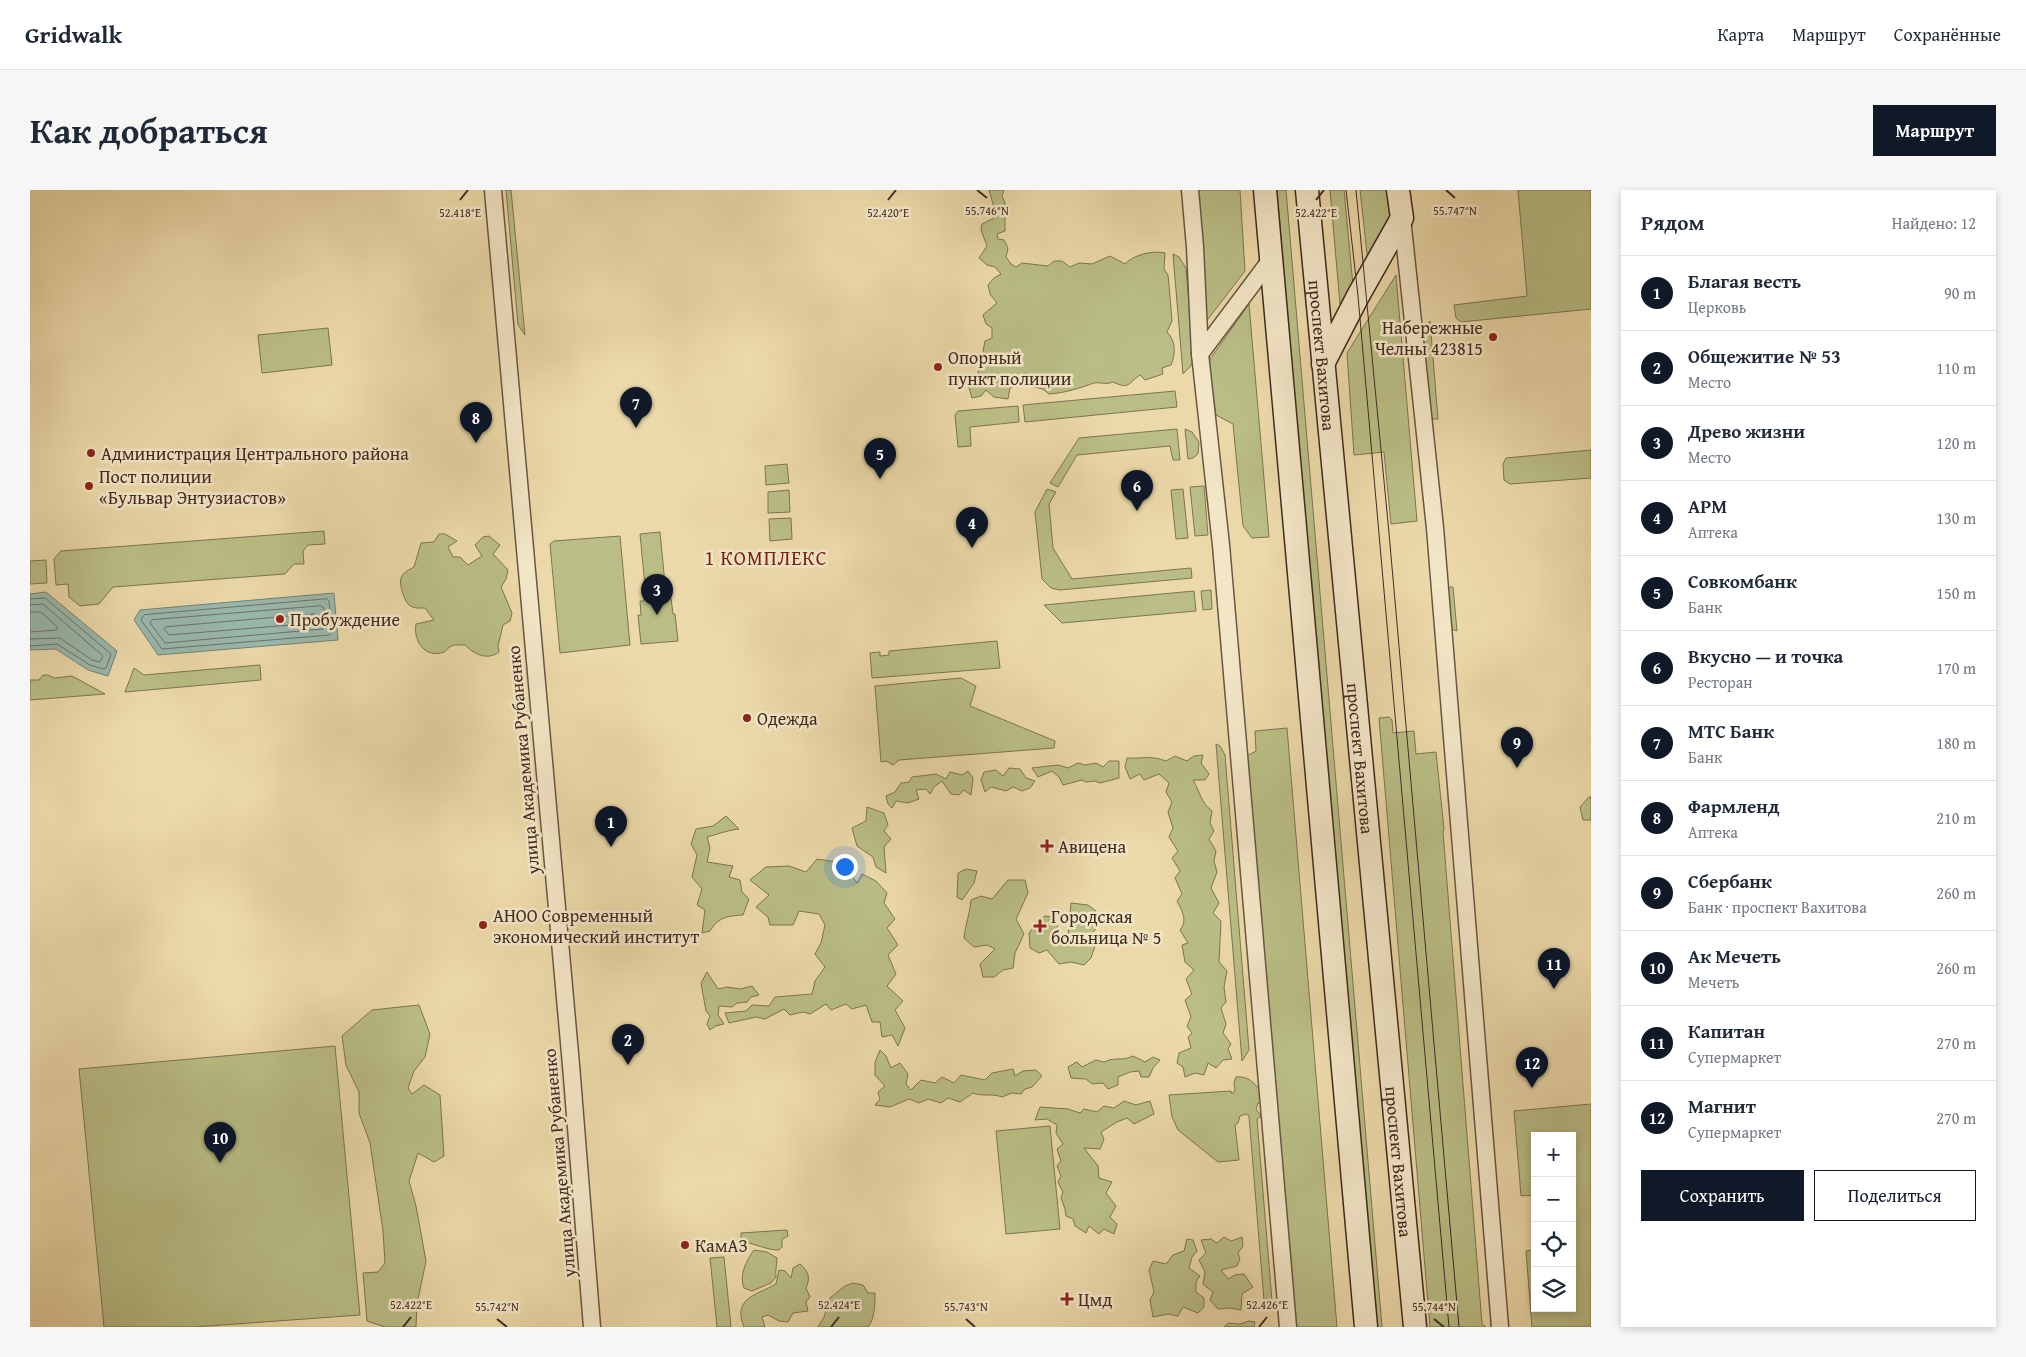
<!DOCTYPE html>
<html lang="ru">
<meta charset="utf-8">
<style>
:root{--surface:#fff;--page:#f6f6f7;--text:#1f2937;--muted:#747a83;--line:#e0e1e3;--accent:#111827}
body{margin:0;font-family:"Gentium Book Plus",serif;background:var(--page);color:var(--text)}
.controls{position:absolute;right:15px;bottom:15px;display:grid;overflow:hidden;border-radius:0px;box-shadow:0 2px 8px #0003}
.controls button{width:45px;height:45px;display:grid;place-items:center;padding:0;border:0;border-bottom:1px solid var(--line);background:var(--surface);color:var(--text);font:25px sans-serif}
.you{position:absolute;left:814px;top:676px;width:18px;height:18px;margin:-12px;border:4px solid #fff;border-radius:50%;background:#1a73e8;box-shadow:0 0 0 8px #1a73e833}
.badge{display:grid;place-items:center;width:32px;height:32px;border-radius:50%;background:var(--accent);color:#fff;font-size:16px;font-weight:700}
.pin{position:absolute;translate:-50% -41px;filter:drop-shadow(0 1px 2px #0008)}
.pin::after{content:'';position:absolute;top:26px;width:18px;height:15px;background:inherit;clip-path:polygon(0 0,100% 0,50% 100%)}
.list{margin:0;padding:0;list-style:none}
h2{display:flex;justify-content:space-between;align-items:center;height:65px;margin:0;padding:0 20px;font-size:21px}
h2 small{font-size:16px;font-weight:400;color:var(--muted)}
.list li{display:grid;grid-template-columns:32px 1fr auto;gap:15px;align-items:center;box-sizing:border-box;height:75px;padding:0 20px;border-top:1px solid var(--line)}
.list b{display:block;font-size:19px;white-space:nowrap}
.list p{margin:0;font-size:16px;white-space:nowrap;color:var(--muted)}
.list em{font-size:16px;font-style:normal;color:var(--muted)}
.actions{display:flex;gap:10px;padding:15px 20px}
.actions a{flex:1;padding:11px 0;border:1px solid var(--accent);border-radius:0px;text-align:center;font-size:18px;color:var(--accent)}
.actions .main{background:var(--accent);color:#fff}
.icon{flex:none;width:28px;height:28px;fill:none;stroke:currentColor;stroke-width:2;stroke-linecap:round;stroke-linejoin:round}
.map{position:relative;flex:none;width:1561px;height:1137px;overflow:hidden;border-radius:0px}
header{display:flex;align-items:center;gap:30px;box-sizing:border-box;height:70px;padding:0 25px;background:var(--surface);border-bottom:1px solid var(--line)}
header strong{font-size:24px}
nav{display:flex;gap:28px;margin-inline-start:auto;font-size:18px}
.intro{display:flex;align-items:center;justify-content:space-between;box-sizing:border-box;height:120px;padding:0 30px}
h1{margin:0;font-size:35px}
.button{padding:12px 22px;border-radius:0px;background:var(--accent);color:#fff;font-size:18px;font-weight:700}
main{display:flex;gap:30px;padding:0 30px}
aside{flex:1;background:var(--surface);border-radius:0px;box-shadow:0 2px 8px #0003}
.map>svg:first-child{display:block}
.green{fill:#babe86;stroke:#7d7452}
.water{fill:#99b9ae;stroke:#758075}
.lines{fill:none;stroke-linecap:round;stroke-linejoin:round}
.shore{stroke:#6c7266;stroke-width:1}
.minor-casing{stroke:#6b5642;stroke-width:19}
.secondary-casing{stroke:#402a1f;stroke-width:25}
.minor{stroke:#f3e6c7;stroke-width:16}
.secondary{stroke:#f3e6c7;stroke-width:22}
.tram{stroke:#402a1f;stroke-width:1}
.ticks{fill:none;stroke:#402a1f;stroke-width:2}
.poi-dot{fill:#8f2418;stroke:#f3e6c7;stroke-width:2}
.labels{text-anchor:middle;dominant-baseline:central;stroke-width:5;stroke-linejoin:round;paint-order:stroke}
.poi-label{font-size:18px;fill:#402a1f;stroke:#f3e6c7;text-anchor:start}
.street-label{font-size:18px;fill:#402a1f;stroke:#f3e6c7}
.quarter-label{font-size:20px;letter-spacing:1px;fill:#7a1f14;stroke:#f3e6c7}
.ticks-label{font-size:12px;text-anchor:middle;fill:#402a1f;stroke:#f3e6c7;stroke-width:5;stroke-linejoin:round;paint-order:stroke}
</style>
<header>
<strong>Gridwalk</strong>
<nav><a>Карта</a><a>Маршрут</a><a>Сохранённые</a></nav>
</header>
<div class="intro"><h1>Как добраться</h1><a class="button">Маршрут</a></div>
<main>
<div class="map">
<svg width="1561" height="1137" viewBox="0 0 1561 1137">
<rect width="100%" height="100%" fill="#ecd9a9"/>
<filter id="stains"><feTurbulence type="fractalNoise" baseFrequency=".004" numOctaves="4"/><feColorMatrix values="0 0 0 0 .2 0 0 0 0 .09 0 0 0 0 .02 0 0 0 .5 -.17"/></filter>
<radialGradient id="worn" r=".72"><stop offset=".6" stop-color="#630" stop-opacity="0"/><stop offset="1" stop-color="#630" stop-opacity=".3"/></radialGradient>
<g class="green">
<path d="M476 0H481L495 145 488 135Z"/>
<path d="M959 0H974L972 6 975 13V41L967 44 968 49 974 50 978 58 976 67 981 74 986 77 992 73 1018 76 1024 71H1032L1040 77 1049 73 1062 74 1080 66 1095 74C1103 65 1123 60 1135 63L1134 79 1138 85 1139 95 1142 131 1137 142C1146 151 1146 163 1141 175L1132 178 1133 184 1115 190 1110 185C1098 193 1100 200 1083 192 1076 195 1071 192 1064 193 1050 198 1035 203 1019 204L1013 199 1004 197 997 183 987 186 986 195 980 198 978 209 964 207 956 200 951 206 942 208 939 198 943 190 949 188 948 181 960 170 953 161 955 151 962 148V138L956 134 953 125 967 113 960 104 958 95 964 88 971 84 965 77 957 75 949 68 957 56 951 40 952 34 964 28 965 21Z"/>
<path d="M1166 0H1210L1215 81 1175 133Z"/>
<path d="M1247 0H1256L1352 1137H1344Z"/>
<path d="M1300 0H1314L1323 95 1310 114Z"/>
<path d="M1330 0H1357L1360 29 1338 73Z"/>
<path d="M1488 0H1561V119L1431 132 1426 128 1424 115 1497 106Z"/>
<path d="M1143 64 1149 67 1156 78 1164 169 1160 177 1153 184Z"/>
<path d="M1366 85 1387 331 1361 334 1354 262 1324 265 1317 163Z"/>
<path d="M1219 114 1239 347 1222 348 1213 336 1203 234 1186 225 1178 172Z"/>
<path d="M1400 131 1408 229H1401L1391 143 1395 136Z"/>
<path d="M298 138 302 175 232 183 228 145Z"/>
<path d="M1145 201 1147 217 995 232 993 215Z"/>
<path d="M988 216 989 232 940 237 941 256 928 257 925 225 928 221Z"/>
<path d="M1147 239 1150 270H1143L1140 256 1047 265 1028 297 1020 293 1049 248Z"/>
<path d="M1155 239 1162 242 1169 252 1168 264 1163 268 1158 269Z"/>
<path d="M1561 260V288L1480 294 1474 290 1473 274 1476 268Z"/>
<path d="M757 274 759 293 736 295 735 276Z"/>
<path d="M1174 296 1178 345 1165 346 1160 297Z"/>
<path d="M1017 299 1026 302 1019 314 1023 358 1042 389 1161 378 1162 388 1030 400 1021 398 1012 389 1005 322Z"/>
<path d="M1153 299 1158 348 1146 349 1141 300Z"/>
<path d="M759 300 760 322 738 323V302Z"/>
<path d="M761 328 762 349 740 351 739 329Z"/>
<path d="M294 341 295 354 278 355 273 361 274 374H264L255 384 83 397 69 414 50 416 39 407 38 394 26 395 24 369 31 361Z"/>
<path d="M630 342 635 394 615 396 610 344Z"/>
<path d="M409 344H415L427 351 418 357 423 367H430L438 375 452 366 445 355 453 347 459 346 470 355 463 364 478 380 476 389 471 397 482 423 480 431 473 435 468 456 469 462C457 471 444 464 435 455 430 455 424 454 420 457 418 458 416 461 414 462 395 469 383 451 386 434L404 430 395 418C390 418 384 419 379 415 374 410 369 395 371 388 373 382 379 380 384 377L391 353 404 352Z"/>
<path d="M590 346 600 455 530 463 520 354 524 351Z"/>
<path d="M16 370 17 393 0 394V371Z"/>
<path d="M1423 397 1427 441 1419 438 1414 398Z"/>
<path d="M1181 400 1182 419 1173 420 1171 401Z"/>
<path d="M1164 401 1166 421 1032 433 1014 415Z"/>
<path d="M637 404V408H641L643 424H645L648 451 611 454 608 425H611L610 411H614V406Z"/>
<path d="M967 451 970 478 842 488 840 463 850 462V466L859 465V461Z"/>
<path d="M230 475 231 490 95 502 104 478 114 485Z"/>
<path d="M13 485H18L24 488 42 486 75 504 0 510V490H9Z"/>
<path d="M931 488 946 496 940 516 1025 551 1024 558 869 570 863 575 856 571 851 572 845 496Z"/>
<path d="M1359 527 1362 530 1363 543 1384 541 1386 564 1406 562 1414 639 1413 642 1452 1134 1456 1137H1400L1349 528Z"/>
<path d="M1257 538 1307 1137H1265L1215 567 1226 561 1225 541Z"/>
<path d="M1186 554 1190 556 1195 565 1219 860 1212 871Z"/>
<path d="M1173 565 1171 573 1179 584 1175 590H1163C1170 602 1171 613 1182 621L1180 633 1184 641 1179 649 1186 661 1184 671 1187 682 1181 698 1189 713 1183 723 1191 731 1189 772 1197 781 1194 797 1196 812 1191 818 1196 834 1193 843 1201 854 1198 859 1202 869 1193 870 1186 878 1178 873 1174 885 1165 883 1155 887 1153 877 1147 873 1149 863 1161 858 1158 847 1162 843 1157 836 1161 827 1155 810 1162 804 1156 789 1164 780 1155 772 1152 755 1158 753 1150 740C1158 730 1152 721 1147 711L1152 704 1145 688 1150 681 1142 668 1148 661 1139 647 1143 638 1138 622 1142 612 1136 602 1139 593 1129 584 1114 590 1110 584 1100 589 1095 577 1097 568C1113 569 1120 565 1136 571L1145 566 1157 571 1164 566Z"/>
<path d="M1079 571H1089V588L1070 593 1065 591 1056 592 1052 590 1033 595 1029 587 1022 581 1008 587 1002 578 1028 575 1038 578 1048 573 1055 575 1066 573 1073 577Z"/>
<path d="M979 578 990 579 996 588 1005 591 1000 598 992 601 983 597 976 601 961 597 955 602 951 590 954 582 966 580 973 586Z"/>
<path d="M938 581 943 588 941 605 934 600 929 605 921 604 912 591 904 597 900 604 896 599 886 600 889 609 878 613 866 611 862 618 858 614 856 606 865 602 871 593 879 592 882 587 906 584 916 589 920 582 932 585Z"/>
<path d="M1559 607H1561V630H1553L1550 617Z"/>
<path d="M837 617 854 623 858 635 854 641 861 649 854 657 856 683 846 677 843 667 827 656 822 638 836 631Z"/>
<path d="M696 626 709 639C698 640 689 644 677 647L680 658 677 672 703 676 699 687 710 690 712 702 719 709 713 725C698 726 688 727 680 741L672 743 675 720 667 715 672 699 662 687 667 665 661 654 666 639 683 636Z"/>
<path d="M787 669 813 673 827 693 832 684 846 691 857 703 854 713 865 729 857 738 868 755 858 765 866 784 857 796 873 811 865 820 875 838 868 856 862 845 852 847 850 832H842L836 815 822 819 816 814 801 820 796 814 780 824 773 822 760 825 754 819 735 829 726 827 699 833 695 823 716 821 722 815 739 816 745 807 782 804 785 791 795 777 785 764 791 753 795 735 789 724 769 721 763 735H740L738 727 726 717 739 705 720 690 736 677 759 676 776 682Z"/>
<path d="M936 679 947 681 944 693 932 710 927 707 928 683Z"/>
<path d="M978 690H995L998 703 986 729 994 744 985 763 983 778 973 780 964 787H953L950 774 965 759 957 755 944 757 934 748C935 735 940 724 941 710L951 706 962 709Z"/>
<path d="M1041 713 1058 715 1066 721 1062 731 1068 736 1062 744 1067 750 1061 768 1054 775 1041 772 1029 774 1017 760 1009 763 1000 758 999 743 1006 733 1015 726 1022 727 1027 735 1029 746 1038 745Z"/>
<path d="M677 782 688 799 697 797 710 799 722 796 729 805 721 807 717 812 707 813 702 817 689 816 688 825 694 834 685 836 680 840 677 834 680 826 676 821 671 793Z"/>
<path d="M389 815 400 844 395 867 384 881 378 898 382 904 394 895 410 905 414 966 404 972 388 963 379 991 386 1016 396 1071 387 1114 386 1137H355L337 1131 333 1083 348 1082 355 1073 353 1041 340 953 329 923V902L316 875 312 846 342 820Z"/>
<path d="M305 856 330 1125 164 1137H74L49 879Z"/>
<path d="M850 860 856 866 861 878 870 873 878 884 876 894 881 900 891 890 905 893 912 887 924 893 931 885 955 890 962 883 983 879 985 886 993 881 1006 880 1012 886 1002 897 995 899 991 904 982 903 972 907C962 903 953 907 943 903L930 912 918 908 911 913 898 909 889 913 879 909 860 917 845 915 850 909 848 902 855 896 845 885V872Z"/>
<path d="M1103 866 1115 872 1123 867 1130 870 1123 878 1119 887H1111L1109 881 1100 882 1088 887V895L1078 899 1073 893 1062 894 1056 889 1041 888 1038 877 1047 872 1052 877 1066 870 1074 872C1087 866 1091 872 1103 866Z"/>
<path d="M1206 887C1215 886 1222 890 1227 897H1232L1231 914 1228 913 1226 919 1231 926 1227 929 1242 1111 1239 1115 1234 1111 1219 926 1216 924 1210 926 1208 933 1205 935 1209 970 1188 972 1148 940 1142 927 1139 905 1201 901 1202 904 1205 900 1204 892Z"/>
<path d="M1094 911 1106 915 1120 911 1124 924 1104 934 1097 928 1087 932 1071 942 1074 949 1070 959 1054 958 1068 976 1069 988 1082 992 1076 1003 1086 1016 1080 1027 1087 1034 1084 1044 1074 1039 1069 1044 1059 1036 1056 1043 1045 1036 1043 1029 1036 1026 1035 1019 1031 1008 1033 1002 1028 992 1031 986 1027 976 1031 971 1027 959 1033 954 1026 943 1027 935 1017 929 1005 930 1010 917 1038 919 1050 923 1054 919 1067 922 1074 916 1084 918Z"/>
<path d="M1561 914V1137H1502L1496 1061 1505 1060V1118H1542V1056H1544L1542 946H1505V1005L1491 1006 1484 921Z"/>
<path d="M1020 936 1030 1039 976 1044 966 941Z"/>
<path d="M757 1040 758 1046 752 1049V1057L749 1060C742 1061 719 1053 711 1050V1043Z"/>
<path d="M1194 1047 1201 1051 1212 1047 1213 1056 1208 1063 1210 1069 1207 1076 1191 1080 1198 1089 1205 1085 1214 1084 1223 1097 1212 1104 1211 1120 1200 1118 1188 1119 1180 1110 1183 1102 1173 1094 1175 1082 1169 1070 1176 1063 1171 1050 1181 1049 1187 1053Z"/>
<path d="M1157 1049 1163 1050 1167 1061 1162 1067 1159 1078 1170 1086 1166 1092V1102L1174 1108V1117L1168 1123 1153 1117 1148 1126 1138 1124 1123 1127 1120 1110 1124 1102 1119 1080 1123 1071 1136 1074 1143 1065 1154 1061Z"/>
<path d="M724 1060 737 1062 747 1068C747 1075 745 1080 746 1087L741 1093 722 1101 714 1098C709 1085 716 1071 724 1060Z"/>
<path d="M694 1067 701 1137H687L680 1068Z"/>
<path d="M770 1074C778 1081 781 1087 776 1098L780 1107 776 1112 778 1121 763 1123 758 1132 749 1131 738 1125 732 1127 735 1137H714C702 1108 727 1105 746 1094L749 1080 755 1081 761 1088 763 1078Z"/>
<path d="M823 1093 833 1095 838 1103H845C845 1114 845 1128 838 1137H788L794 1127 800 1108 815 1096Z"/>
<path d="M1219 1131 1225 1132 1224 1137H1194L1198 1133 1210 1134Z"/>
</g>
<g class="water">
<path d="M16 402 87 461 78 486 58 480 26 459 0 460V404Z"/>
<path d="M304 403 308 450 128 465 104 430 110 420Z"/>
</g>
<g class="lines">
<g class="shore">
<path d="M0 409 15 408 81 464 76 478 73 479 60 475 27 454 0 456"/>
<path d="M297 409 299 411 302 442 300 445 132 459 111 430 114 425Z"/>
<path d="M0 415 13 414 73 466 70 472 62 470 30 448 0 449"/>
<path d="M291 416 294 418 295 437 293 439 135 453 120 433 122 430Z"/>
<path d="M0 422H11L28 438 26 440 0 442"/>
<path d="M284 424 287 425V430L285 433 139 445 134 439 136 437Z"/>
</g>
<defs>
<g id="minor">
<path d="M463 0 541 875 562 1137"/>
<path d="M1160 0 1165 57 1170 164 1191 355 1258 1137"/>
<path d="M1372 28 1405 338 1470 1137"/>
<path d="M1170 164 1242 68"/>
</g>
<g id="secondary">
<path d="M1235 0 1336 1137"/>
<path id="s1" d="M1277 0 1385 1137"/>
<path d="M1293 174 1328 106 1372 28 1368 0"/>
</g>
</defs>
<use href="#minor" class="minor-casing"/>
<use href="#secondary" class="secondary-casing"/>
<use href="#minor" class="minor"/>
<use href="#secondary" class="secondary"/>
<g class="tram">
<path d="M1316 0 1328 106 1419 1137"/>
<path d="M1326 0 1359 343 1429 1137"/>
</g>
</g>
<path class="ticks" d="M947 0 957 8M1416 0 1425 8M430 10 438 0M858 10 866 0M1286 10 1294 0M467 1129 477 1137M936 1129 945 1137M1404 1129 1414 1137M373 1137 381 1127M801 1137 809 1127M1229 1137 1237 1127"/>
<g class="poi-dot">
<circle cx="1463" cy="147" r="5"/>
<circle cx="908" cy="177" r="5"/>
<circle cx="61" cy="263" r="5"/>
<circle cx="59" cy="296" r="5"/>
<circle cx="250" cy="429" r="5"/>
<circle cx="717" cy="528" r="5"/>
<path d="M1014.5 648.5h5v5h5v5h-5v5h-5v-5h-5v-5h5z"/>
<circle cx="453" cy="735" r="5"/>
<path d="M1007.5 728.5h5v5h5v5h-5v5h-5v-5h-5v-5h5z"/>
<circle cx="655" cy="1055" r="5"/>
<path d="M1034.5 1101.5h5v5h5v5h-5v5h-5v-5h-5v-5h5z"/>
</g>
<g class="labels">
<g class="poi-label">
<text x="1453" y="137" text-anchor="end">Набережные<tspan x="1453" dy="21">Челны 423815</tspan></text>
<text x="918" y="167">Опорный<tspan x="918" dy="21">пункт полиции</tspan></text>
<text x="71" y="263">Администрация Центрального района</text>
<text x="69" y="286">Пост полиции<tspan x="69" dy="21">«Бульвар Энтузиастов»</tspan></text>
<text x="260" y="429">Пробуждение</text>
<text x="727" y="528">Одежда</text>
<text x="1028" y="656">Авицена</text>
<text x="463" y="725">АНОО Современный<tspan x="463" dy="21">экономический институт</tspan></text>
<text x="1021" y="726">Городская<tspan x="1021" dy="21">больница № 5</tspan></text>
<text x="665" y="1055">КамАЗ</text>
<text x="1048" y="1109">Цмд</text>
</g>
<g class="street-label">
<text stroke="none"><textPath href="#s1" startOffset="166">проспект Вахитова</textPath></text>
<text stroke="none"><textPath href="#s1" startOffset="571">проспект Вахитова</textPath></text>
<text transform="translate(493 570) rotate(-95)">улица Академика Рубаненко</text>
<text stroke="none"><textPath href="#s1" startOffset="976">проспект Вахитова</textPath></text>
<text transform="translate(529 973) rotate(-95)">улица Академика Рубаненко</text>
</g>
<g class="quarter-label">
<text x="736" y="367">1 КОМПЛЕКС</text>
</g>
</g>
<g class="ticks-label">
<text x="957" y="25">55.746°N</text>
<text x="1425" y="25">55.747°N</text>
<text x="858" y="27">52.420°E</text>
<text x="1286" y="27">52.422°E</text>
<text x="430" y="27">52.418°E</text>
<text x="381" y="1119">52.422°E</text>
<text x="809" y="1119">52.424°E</text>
<text x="1237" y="1119">52.426°E</text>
<text x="467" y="1121">55.742°N</text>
<text x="936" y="1121">55.743°N</text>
<text x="1404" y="1121">55.744°N</text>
</g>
<rect width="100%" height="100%" filter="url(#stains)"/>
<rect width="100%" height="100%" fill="url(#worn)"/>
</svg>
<div class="controls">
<button>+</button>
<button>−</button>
<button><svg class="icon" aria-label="locate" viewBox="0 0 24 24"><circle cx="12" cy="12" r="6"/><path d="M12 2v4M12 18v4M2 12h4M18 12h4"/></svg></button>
<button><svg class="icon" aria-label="layers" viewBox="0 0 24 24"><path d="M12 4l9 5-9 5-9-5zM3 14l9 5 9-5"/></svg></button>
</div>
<div class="you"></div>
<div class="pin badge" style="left:581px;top:657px">1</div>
<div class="pin badge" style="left:598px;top:875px">2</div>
<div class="pin badge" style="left:627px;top:425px">3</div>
<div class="pin badge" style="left:942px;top:358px">4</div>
<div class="pin badge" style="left:850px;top:289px">5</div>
<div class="pin badge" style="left:1107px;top:321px">6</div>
<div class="pin badge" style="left:606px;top:238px">7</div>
<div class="pin badge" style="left:446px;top:253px">8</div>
<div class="pin badge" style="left:1487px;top:578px">9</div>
<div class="pin badge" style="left:190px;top:973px">10</div>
<div class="pin badge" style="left:1524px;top:799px">11</div>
<div class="pin badge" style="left:1502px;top:898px">12</div>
</div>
<aside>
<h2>Рядом<small>Найдено: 12</small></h2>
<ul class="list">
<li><span class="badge">1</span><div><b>Благая весть</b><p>Церковь</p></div><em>90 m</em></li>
<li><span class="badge">2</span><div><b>Общежитие № 53</b><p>Место</p></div><em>110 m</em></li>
<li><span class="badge">3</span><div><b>Древо жизни</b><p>Место</p></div><em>120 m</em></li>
<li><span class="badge">4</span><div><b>АРМ</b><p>Аптека</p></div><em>130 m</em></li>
<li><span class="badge">5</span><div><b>Совкомбанк</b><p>Банк</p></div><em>150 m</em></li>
<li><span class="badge">6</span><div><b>Вкусно — и точка</b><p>Ресторан</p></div><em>170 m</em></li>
<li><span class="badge">7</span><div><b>МТС Банк</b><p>Банк</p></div><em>180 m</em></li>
<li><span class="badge">8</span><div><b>Фармленд</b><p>Аптека</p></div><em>210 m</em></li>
<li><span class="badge">9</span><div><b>Сбербанк</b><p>Банк · проспект Вахитова</p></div><em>260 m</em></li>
<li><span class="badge">10</span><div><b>Ак Мечеть</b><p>Мечеть</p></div><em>260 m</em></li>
<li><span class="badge">11</span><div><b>Капитан</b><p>Супермаркет</p></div><em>270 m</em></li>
<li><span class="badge">12</span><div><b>Магнит</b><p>Супермаркет</p></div><em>270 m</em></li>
</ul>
<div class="actions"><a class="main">Сохранить</a><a>Поделиться</a></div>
</aside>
</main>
